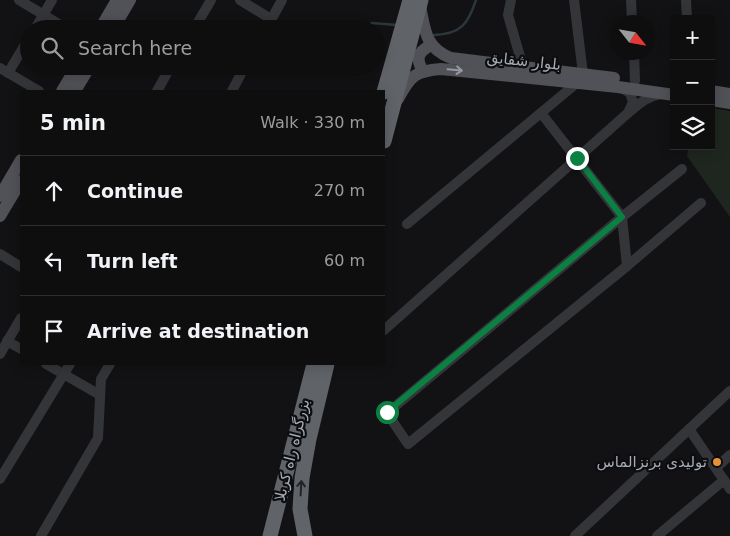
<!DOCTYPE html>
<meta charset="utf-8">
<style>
:root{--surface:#0e0e0f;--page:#171718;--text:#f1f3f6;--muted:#9b9c9e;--line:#2e2e2f}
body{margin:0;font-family:"DejaVu Sans","Noto Naskh Arabic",sans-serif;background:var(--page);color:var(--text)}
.controls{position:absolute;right:15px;top:15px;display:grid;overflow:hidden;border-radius:0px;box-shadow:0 2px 12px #0003}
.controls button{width:45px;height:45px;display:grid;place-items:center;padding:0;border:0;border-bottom:1px solid var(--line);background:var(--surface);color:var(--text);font:25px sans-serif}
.compass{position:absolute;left:610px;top:15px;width:45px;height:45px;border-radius:50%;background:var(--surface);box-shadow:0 2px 12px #0003;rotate:121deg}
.stop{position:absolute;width:15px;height:15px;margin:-11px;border:4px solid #0b8043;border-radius:50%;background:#fff}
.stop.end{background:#0b8043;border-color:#fff;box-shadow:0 1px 5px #0008}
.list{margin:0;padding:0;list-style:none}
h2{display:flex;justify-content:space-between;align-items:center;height:65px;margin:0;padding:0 20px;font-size:21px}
h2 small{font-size:16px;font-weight:400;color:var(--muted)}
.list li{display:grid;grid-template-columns:32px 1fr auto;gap:15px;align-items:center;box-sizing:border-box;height:70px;padding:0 20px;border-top:1px solid var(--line)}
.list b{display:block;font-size:19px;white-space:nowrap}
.list em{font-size:16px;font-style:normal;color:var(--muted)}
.icon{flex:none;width:28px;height:28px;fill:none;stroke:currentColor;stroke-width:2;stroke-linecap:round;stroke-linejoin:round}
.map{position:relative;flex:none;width:730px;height:536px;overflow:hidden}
.search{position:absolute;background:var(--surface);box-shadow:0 2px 12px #0003;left:20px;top:20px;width:365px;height:55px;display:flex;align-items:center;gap:12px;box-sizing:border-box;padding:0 18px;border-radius:28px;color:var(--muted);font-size:19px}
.panel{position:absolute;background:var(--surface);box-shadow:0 2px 12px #0003;left:20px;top:90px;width:365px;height:275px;border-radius:0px}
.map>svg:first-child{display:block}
.green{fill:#1f261f}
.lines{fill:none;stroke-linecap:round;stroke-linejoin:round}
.stream{stroke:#2c373b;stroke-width:2.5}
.minor{stroke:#333538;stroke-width:10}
.major{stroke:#505257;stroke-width:12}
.highway{stroke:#606469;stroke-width:15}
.oneway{stroke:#9499a1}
.oneway2{stroke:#222326}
.route{stroke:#0b8043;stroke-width:6}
.poi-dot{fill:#e59238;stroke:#0d0d0f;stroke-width:2}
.labels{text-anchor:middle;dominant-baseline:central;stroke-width:4.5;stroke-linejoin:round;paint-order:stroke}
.street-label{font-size:15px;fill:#a5abb3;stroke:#0d0d0f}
.poi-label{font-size:15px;fill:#a5abb3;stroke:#0d0d0f;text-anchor:end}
</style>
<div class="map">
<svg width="730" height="536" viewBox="0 0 730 536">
<rect width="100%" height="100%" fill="#121214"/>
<path class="green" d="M711 108 730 111V217L687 156 689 146H711Z"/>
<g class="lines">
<g class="stream">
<path d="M361 29 372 23 397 25"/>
<path d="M434 35C461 34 468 24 476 0"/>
</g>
<g class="minor">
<path d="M19 0 67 29"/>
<path d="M240 0 271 19"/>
<path d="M511 0 508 15 523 67"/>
<path d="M574 0 583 74"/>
<path d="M631 0 632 22"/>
<path d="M686 0 687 19"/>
<path d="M35 29 52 0"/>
<path d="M194 29 211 0"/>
<path d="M266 29 282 0"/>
<path d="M634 52 635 81"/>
<path d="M0 68 39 91"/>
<path d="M8 73 29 38"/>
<path d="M621 88 630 93 633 102 628 113C639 104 647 96 661 94"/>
<path d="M157 91 171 66"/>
<path d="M232 91 245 66"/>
<path d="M541 113 622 217 627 266"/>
<path d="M682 169 622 217 387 413 408 444 627 266 701 203"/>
<path d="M407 224 578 82"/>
<path d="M0 254 21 267"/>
<path d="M384 330 628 113"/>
<path d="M7 341 21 349"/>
<path d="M0 354 21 318"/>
<path d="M46 364 100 395"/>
<path d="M689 429 730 489"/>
<path d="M716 468 730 455"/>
<path d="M0 479 70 364"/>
<path d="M41 536 98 438 101 379 110 364"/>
<path d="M575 536 730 391"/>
<path d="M657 536 724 480"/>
</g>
<g class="major">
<path d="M420 6C425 30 425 48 451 58L614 78"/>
<path d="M100 29 117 0"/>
<path d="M113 29 130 0"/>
<path d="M423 71C415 58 418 52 431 45"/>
<path d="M62 91 77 66"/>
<path d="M75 91 90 66"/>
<path d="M711 91 730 94"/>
<path d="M398 99C410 76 415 71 441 69L618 87 674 95"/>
<path d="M711 100 730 103"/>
<path d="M0 196 21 160"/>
<path d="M0 216 21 181"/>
</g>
<g class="highway">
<path d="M384 92 410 0"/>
<path d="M384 141 421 0"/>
<path d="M270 536 314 364"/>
<path d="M305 536 300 509 302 478 309 439 327 364"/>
</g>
</g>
<defs><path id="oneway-shaft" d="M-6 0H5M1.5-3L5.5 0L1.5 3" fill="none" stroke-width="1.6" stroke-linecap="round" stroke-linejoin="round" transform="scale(1.25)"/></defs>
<use class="oneway" href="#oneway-shaft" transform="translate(455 70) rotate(5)"/>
<use class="oneway2" href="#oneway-shaft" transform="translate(301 488) rotate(-87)"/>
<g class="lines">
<path class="route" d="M387 412 622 217 577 158"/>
</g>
<circle class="poi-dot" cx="717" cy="462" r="5"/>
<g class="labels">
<g class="street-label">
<text transform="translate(524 61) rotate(6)">بلوار شقایق</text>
<text transform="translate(292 450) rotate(-76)">بزرگراه راه کربلا</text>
</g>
<g class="poi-label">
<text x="707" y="462">تولیدی برنزالماس</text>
</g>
</g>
</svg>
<div class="controls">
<button>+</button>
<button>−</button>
<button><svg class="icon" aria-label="layers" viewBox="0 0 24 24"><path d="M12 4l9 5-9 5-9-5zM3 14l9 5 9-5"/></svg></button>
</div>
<svg class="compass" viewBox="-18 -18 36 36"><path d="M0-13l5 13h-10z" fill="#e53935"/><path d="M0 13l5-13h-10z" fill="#9b9c9e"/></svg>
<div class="stop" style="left:387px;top:412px"></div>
<div class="stop end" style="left:577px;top:158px"></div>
<div class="search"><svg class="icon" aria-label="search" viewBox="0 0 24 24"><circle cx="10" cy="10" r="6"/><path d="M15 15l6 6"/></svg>Search here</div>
<section class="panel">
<h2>5 min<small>Walk · 330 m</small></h2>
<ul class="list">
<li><svg class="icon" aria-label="ahead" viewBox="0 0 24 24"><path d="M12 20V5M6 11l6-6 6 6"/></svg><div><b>Continue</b></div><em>270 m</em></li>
<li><svg class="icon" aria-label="left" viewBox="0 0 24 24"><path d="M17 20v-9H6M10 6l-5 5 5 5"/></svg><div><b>Turn left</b></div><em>60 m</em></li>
<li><svg class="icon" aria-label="arrive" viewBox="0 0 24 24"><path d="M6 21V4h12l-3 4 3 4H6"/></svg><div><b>Arrive at destination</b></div></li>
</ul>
</section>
</div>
